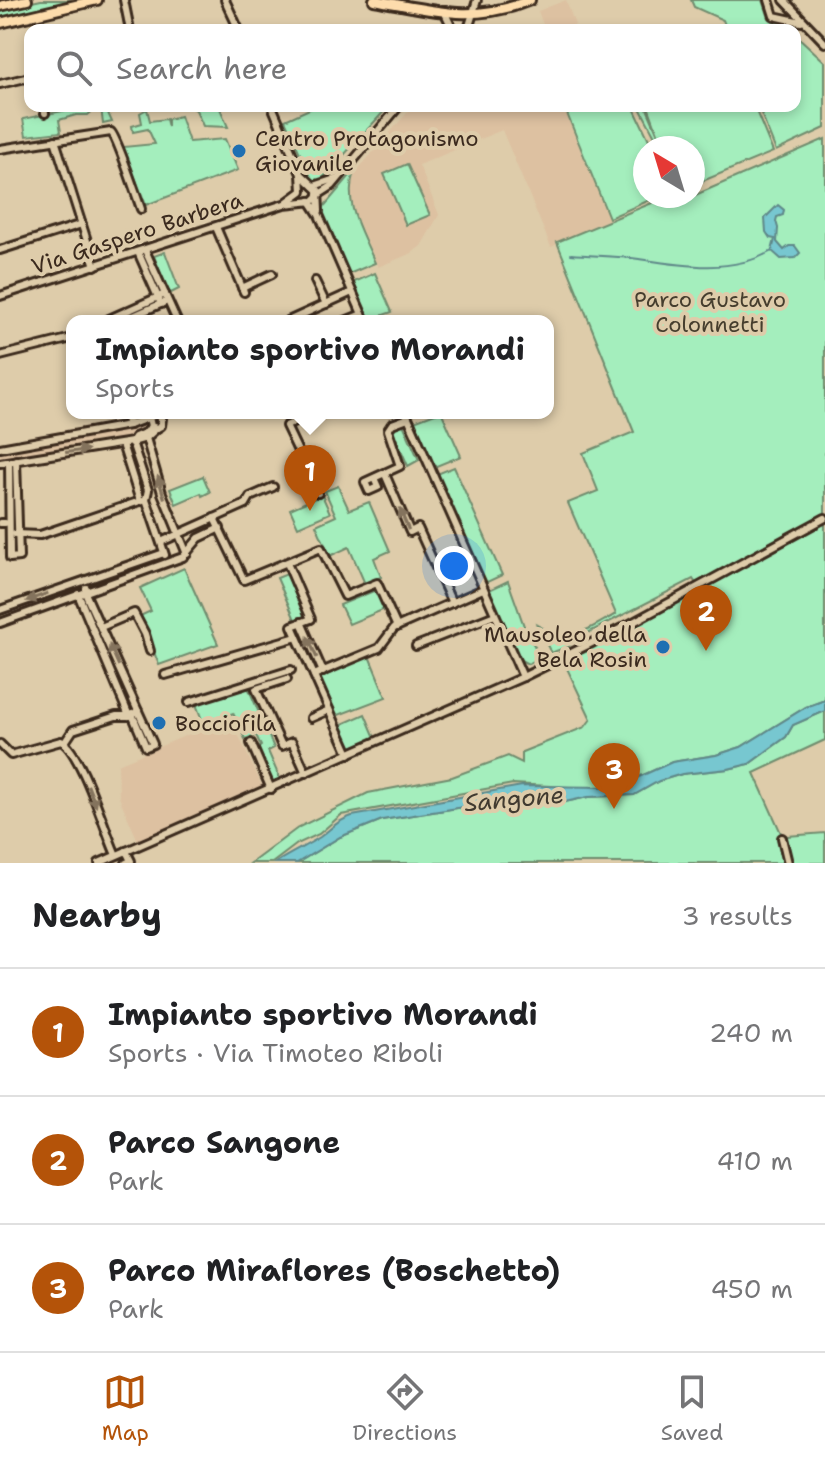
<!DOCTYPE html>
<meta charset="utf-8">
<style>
:root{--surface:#fff;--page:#f2f2f2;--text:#202124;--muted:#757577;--line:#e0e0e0;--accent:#b45309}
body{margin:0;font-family:"Shantell Sans",sans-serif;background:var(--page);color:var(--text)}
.compass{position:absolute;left:633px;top:136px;width:72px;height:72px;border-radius:50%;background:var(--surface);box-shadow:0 4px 12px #0003;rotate:322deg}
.you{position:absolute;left:454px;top:566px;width:28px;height:28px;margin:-20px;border:6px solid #fff;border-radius:50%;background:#1a73e8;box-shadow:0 0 0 12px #1a73e833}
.badge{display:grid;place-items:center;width:52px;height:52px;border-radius:50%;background:var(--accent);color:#fff;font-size:26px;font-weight:700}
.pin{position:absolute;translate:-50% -66px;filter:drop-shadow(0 2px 4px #0008)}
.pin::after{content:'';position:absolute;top:42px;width:28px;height:24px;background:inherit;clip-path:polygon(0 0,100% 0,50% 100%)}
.popup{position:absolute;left:66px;top:315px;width:488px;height:104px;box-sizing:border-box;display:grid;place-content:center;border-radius:16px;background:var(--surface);filter:drop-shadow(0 2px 6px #0005);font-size:26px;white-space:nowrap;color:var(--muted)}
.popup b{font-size:30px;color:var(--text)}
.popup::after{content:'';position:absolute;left:50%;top:100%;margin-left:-16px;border:16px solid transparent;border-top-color:var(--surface)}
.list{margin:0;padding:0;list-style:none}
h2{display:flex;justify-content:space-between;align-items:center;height:104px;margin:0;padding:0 32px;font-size:34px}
h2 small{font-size:26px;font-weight:400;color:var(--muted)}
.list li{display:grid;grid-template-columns:52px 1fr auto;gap:24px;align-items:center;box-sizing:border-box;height:128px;padding:0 32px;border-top:2px solid var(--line)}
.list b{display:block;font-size:30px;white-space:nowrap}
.list p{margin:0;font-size:26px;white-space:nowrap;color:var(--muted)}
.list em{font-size:26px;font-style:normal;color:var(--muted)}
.icon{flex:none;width:44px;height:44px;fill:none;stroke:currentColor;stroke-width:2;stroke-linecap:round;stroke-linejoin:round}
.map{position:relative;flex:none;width:825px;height:863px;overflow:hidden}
.search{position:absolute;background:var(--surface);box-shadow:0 4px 12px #0003;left:24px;right:24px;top:24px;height:88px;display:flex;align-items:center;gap:20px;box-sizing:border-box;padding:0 28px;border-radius:16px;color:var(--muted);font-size:30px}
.sheet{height:488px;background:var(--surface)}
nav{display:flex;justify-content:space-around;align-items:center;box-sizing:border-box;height:112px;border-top:2px solid var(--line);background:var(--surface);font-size:22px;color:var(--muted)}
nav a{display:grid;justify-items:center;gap:4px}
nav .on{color:var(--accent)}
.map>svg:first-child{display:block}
.built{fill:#ddc1a1}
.green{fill:#a4eebd;stroke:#708c6e;stroke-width:2}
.water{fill:#77c7d0;stroke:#5f8889;stroke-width:2}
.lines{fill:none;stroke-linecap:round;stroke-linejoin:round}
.stream{stroke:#5f8889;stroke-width:2}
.minor-casing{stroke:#3b2a1e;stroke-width:12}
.major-casing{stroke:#3b2a1e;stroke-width:14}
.minor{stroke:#deccaa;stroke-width:6}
.major{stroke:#fddcac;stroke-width:8}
.oneway{fill:#84735d}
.poi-dot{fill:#1f6fb2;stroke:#deccaa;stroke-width:3}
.labels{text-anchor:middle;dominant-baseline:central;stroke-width:8;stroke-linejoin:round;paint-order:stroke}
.poi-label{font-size:22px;fill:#3b2a1e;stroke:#deccaa;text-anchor:start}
.street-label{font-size:22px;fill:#3b2a1e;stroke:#deccaa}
.park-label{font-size:22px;fill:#463e2e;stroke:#deccaa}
.water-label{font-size:24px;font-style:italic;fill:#413a30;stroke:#deccaa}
</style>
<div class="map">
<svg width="825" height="863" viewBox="0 0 825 863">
<rect width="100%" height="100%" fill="#deccaa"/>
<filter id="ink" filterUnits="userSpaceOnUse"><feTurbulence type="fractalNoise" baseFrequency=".0125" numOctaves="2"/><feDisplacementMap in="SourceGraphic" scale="16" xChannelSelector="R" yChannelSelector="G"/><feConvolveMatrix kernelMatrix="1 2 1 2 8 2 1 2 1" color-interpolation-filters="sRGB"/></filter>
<g filter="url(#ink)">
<g class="built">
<path d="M566 0 575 25 563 30H545L538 11Z"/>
<path d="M413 106H563L609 221 551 247 502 130 419 165 439 215 421 246 412 253 378 267 350 202 349 189 354 174Z"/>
<path d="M145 422 148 426 146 430 131 436 130 440 111 442 105 440 0 458V450Z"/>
<path d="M230 717 263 788 138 841 119 797 118 764Z"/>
</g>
<g class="green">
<path d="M41 0H83L0 19V9Z"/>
<path d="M691 0H763L769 18 790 30H727L723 20 694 7Z"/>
<path d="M795 34 825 62V128L776 151 758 106H795Z"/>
<path d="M87 106H105L112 122 103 124 101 107H97L88 115H76L59 120 61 132 26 136 23 119Z"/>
<path d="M189 106H219L228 127 203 126 196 110Z"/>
<path d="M316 106H389L320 181 312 180 285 120Z"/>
<path d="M564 106H633L651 144V148H645V196H659L609 218Z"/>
<path d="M639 106H646L662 144 648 106H754L773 152 693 185V148H657L656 138Z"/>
<path d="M147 109 150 121 166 119 168 127V119L180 116 189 142 225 139 238 170 146 205 123 147 155 144 148 129 133 132 132 126 142 123 140 113Z"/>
<path d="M825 139V515L697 585 693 579 572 641 569 646 551 653 537 625C571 644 585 631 616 614L568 503 598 491 583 453 634 432 557 242 669 196H683L685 199 693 196Z"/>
<path d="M407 164 430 215 406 225 384 174Z"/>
<path d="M354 171C343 205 362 231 375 263L349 274 321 210Z"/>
<path d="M165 252 179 289 169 294 154 256Z"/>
<path d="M375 273 392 312 372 319 367 316 352 283Z"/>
<path d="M435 413H442L461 456 434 467 414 421Z"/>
<path d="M403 424 419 460 408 466 392 429Z"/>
<path d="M454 467 502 575 485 583 437 474Z"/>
<path d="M203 476 210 492 202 496 201 493 176 504 170 489Z"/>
<path d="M338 486 349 510 369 502 390 551 374 558 381 577 365 584 349 547 330 556 316 525 336 516 325 491Z"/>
<path d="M322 495 330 513 298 527 290 509Z"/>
<path d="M825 523V700L806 707 741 747 716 755 672 762 630 781 611 787 588 788 513 784 341 815 319 834 297 844 272 863H251L299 827 368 793 452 777 508 756 522 763V752L585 727 591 719 564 662Z"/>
<path d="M184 568 218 644 159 665 140 616 151 611 140 588Z"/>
<path d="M287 574 305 617 296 622 277 578Z"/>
<path d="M508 581 524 626 538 653V659L528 664 517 658 487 591Z"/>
<path d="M376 590 385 609 349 624 340 605Z"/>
<path d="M369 656 386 697 336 716 320 678Z"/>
<path d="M248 687 274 748 268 751 280 779 272 783 257 749 261 746 256 735 245 739 233 713 204 725 196 704Z"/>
<path d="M825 711V740L754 773 781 833 787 836 825 833V863H297L340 837 382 820 514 799 539 803 565 802 588 797 634 795 659 781 682 774 728 769 749 764 786 737 793 725Z"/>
<path d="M365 714 376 740 351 751 340 725Z"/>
</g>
<g class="water">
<path d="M778 205 784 210 783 215 777 217 776 221 778 228 777 242 784 250 789 246H795L800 253 795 258 781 259 772 251 775 239 770 238 766 232 765 218Z"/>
<path d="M825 700V711L793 725 786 737 749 764 728 769 682 774 659 781 634 795 588 797 565 802 539 803 514 799 382 820 340 837 297 863H275C290 853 306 846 320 837 331 829 338 820 352 816L522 786 611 787 630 781 672 762 716 755 741 747 806 707Z"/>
</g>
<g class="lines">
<path class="stream" d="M571 254C594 256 616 256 639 259 684 266 731 274 772 251"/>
<defs>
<g id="minor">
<path d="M124 0 130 30"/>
<path d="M225 0 239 30"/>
<path d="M769 0 774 16 801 22"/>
<path d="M784 0 825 43"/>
<path d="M444 11 453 30"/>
<path d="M466 30 469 26 477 0"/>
<path d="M0 84 30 77"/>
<path d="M43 106 45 113"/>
<path d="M272 106 301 174 302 191 287 202"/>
<path d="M55 140 95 266"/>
<path d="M0 149 111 132C117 137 136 195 141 209"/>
<path d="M301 174 318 190 319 211"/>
<path d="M314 186 335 179"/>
<path d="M318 195 332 186 399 106"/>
<path d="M310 201 319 215 365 321"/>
<path d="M216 227 244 292"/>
<path d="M0 250 82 224"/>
<path d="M145 250 177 321"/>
<path d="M138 252 161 304"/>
<path d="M315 281 326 304"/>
<path d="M242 288 272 274"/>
<path d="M0 296 284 204 313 201 318 196"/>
<path d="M109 321V319L165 294"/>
<path d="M122 321 165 302"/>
<path d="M288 321 352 292"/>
<path d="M345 321 362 314"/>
<path d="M0 356 72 338"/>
<path d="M125 413 129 425"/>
<path d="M315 413 286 426 318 493"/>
<path d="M406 413 523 677"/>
<path d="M151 426 147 432 135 437 132 442 148 490 146 499 165 555"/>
<path d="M146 438 162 493 187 554"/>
<path d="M122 444 140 501"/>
<path d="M0 448 129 425 156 415 162 419 161 426 157 428 151 426 148 413"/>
<path d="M9 462 10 558 19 557 16 460"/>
<path d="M0 463 132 442 146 438 157 428"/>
<path d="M385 474 410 532 418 528 452 603"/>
<path d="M374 478 378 487 369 491 365 482 400 466 388 430 392 424 408 418"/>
<path d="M214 518 244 580 321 548 345 596 377 583 397 627"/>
<path d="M0 523H5"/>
<path d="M15 534 40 535 146 499"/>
<path d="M161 542 246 504 250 497 273 487"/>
<path d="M287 563 311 619 292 626 349 754"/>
<path d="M86 588V595L138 711 129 716"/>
<path d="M78 594 129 716"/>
<path d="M0 610 164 553"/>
<path d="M301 622 323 672"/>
<path d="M0 623 183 557 199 538 220 528"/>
<path d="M101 627 134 613 145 634 150 651"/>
<path d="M416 646 495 615"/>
<path d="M165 675 297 637"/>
<path d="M314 675 379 648 394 628 483 589"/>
<path d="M287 679 256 689 282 746 292 742 306 773"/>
<path d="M189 702 291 670"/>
<path d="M132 714 146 747 153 744 138 711"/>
<path d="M311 718 329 710"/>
<path d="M65 742 73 730 116 716H129"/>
<path d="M251 743 271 789"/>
<path d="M0 744 11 755 61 741C81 751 105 831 116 855"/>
<path d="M782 838 788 863"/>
<path d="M99 863 523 677 628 625 825 518"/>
<path d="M126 863 131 861 126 851"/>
</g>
<g id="major">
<path d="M374 0C432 10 473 24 530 0"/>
<path d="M0 6 27 0"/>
<path d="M0 23 97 0"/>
</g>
</defs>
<use href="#minor" class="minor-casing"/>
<use href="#major" class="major-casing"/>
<use href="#minor" class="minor"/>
<use href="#major" class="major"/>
</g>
<defs><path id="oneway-solid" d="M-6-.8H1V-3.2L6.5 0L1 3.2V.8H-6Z" transform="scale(2)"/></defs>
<g class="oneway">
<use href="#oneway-solid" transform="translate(77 451) rotate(-8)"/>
<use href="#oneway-solid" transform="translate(161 487) rotate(-107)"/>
<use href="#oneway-solid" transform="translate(404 519) rotate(-113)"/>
<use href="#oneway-solid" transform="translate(37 597) rotate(160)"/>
<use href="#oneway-solid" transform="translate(312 647) rotate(-114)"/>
<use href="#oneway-solid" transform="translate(114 655) rotate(-114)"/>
<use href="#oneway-solid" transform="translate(92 796) rotate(68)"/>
</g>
</g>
<g class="poi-dot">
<circle cx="239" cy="151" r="8"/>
<circle cx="663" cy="647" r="8"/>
<circle cx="159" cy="723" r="8"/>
</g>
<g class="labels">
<g class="poi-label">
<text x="255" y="138">Centro Protagonismo<tspan x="255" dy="25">Giovanile</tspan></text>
<text x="647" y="634" text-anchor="end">Mausoleo della<tspan x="647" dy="25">Bela Rosin</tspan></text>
<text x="175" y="723">Bocciofila</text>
</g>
<g class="street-label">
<text transform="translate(137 233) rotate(-18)">Via Gaspero Barbera</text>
</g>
<g class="park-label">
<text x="710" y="299">Parco Gustavo<tspan x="710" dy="25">Colonnetti</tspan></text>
</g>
<g class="water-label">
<text transform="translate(514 799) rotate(-5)">Sangone</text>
</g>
</g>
</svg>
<svg class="compass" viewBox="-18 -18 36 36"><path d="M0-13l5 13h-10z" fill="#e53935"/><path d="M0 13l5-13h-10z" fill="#757577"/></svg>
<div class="you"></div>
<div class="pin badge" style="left:310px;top:511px">1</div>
<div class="popup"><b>Impianto sportivo Morandi</b>Sports</div>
<div class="pin badge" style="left:706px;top:651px">2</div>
<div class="pin badge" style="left:614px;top:809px">3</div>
<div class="search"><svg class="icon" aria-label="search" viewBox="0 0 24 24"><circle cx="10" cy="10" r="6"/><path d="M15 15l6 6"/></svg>Search here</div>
</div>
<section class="sheet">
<h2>Nearby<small>3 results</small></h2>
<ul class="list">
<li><span class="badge">1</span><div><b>Impianto sportivo Morandi</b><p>Sports · Via Timoteo Riboli</p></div><em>240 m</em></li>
<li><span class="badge">2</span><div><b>Parco Sangone</b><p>Park</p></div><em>410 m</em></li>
<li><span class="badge">3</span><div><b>Parco Miraflores (Boschetto)</b><p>Park</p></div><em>450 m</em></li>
</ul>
</section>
<nav>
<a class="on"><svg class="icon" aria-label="map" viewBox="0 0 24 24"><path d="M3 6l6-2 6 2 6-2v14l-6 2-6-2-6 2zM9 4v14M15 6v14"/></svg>Map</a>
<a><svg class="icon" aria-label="directions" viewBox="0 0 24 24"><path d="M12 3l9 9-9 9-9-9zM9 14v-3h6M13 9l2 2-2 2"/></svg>Directions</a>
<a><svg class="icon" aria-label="saved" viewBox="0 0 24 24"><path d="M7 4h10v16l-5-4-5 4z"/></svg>Saved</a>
</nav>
